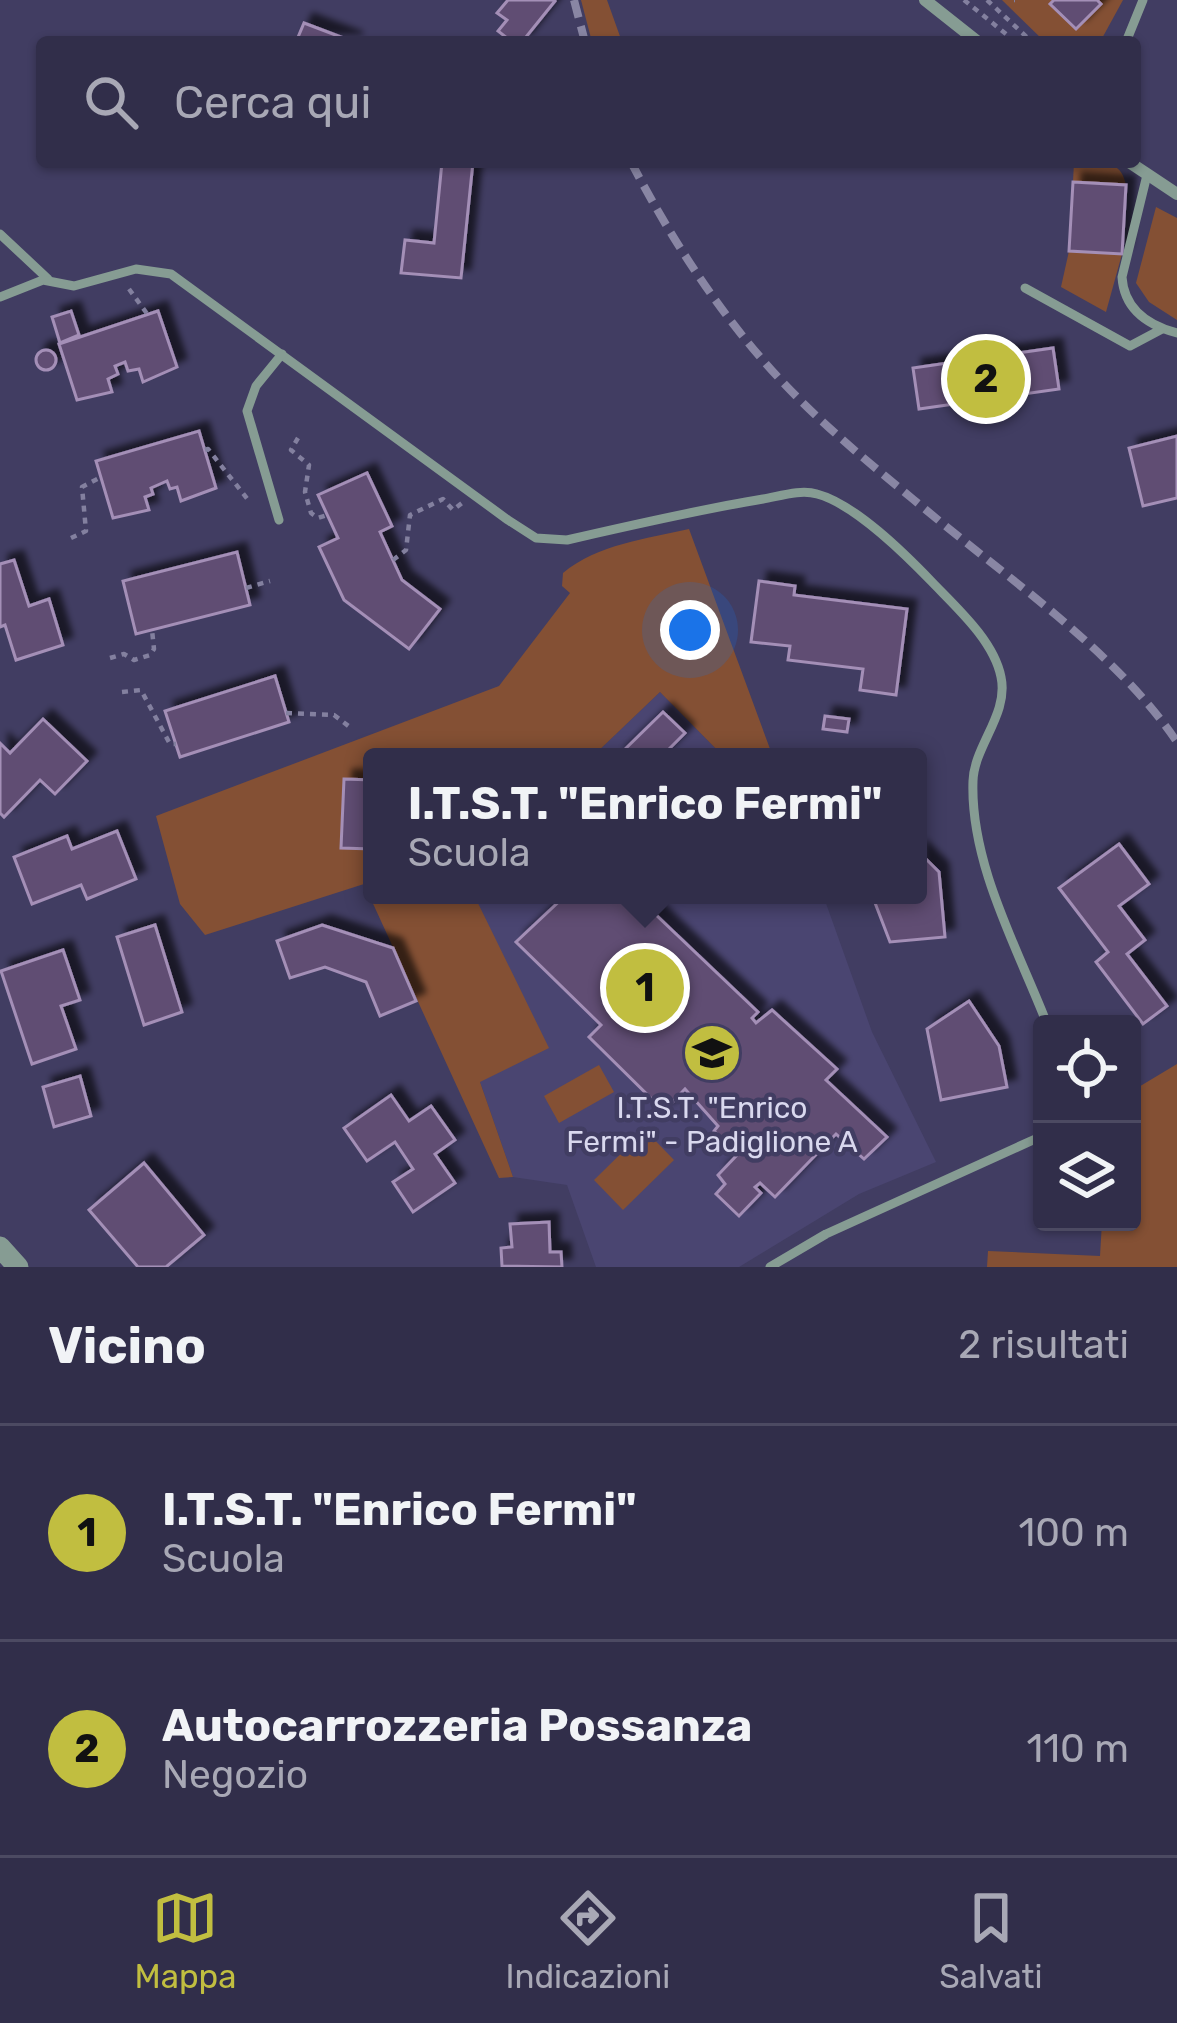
<!DOCTYPE html>
<html lang="it">
<style>
:root{--surface:#312e4a;--page:#3d3a54;--text:#f1f3f6;--muted:#a8a8b5;--line:#4c4a62;--accent:#c1be40}
body{margin:0;font-family:Rubik,sans-serif;background:var(--page);color:var(--text)}
.controls{position:absolute;right:36px;bottom:36px;display:grid;overflow:hidden;border-radius:12px;box-shadow:0 3px 9px #0004}
.controls button{width:108px;height:108px;display:grid;place-items:center;padding:0;border:0;border-bottom:3px solid var(--line);background:var(--surface);color:var(--text);font:60px sans-serif}
.you{position:absolute;left:690px;top:630px;width:42px;height:42px;margin:-30px;border:9px solid #fff;border-radius:50%;background:#1a73e8;box-shadow:0 0 0 18px #1a73e833}
.badge{display:grid;place-items:center;width:78px;height:78px;border-radius:50%;background:var(--accent);color:#111;font-size:39px;font-weight:700}
.pin{position:absolute;translate:-50% -50%;border:6px solid #fff;box-shadow:0 3px 12px #0006}
.popup{position:absolute;left:363px;top:748px;width:564px;height:156px;box-sizing:border-box;display:grid;place-content:center;border-radius:12px;background:var(--surface);filter:drop-shadow(0 3px 9px #0005);font-size:39px;white-space:nowrap;color:var(--muted)}
.popup b{font-size:45px;color:var(--text)}
.popup::after{content:'';position:absolute;left:50%;top:100%;margin-left:-24px;border:24px solid transparent;border-top-color:var(--surface)}
.list{margin:0;padding:0;list-style:none}
h2{display:flex;justify-content:space-between;align-items:center;height:156px;margin:0;padding:0 48px;font-size:51px}
h2 small{font-size:39px;font-weight:400;color:var(--muted)}
.list li{display:grid;grid-template-columns:78px 1fr auto;gap:36px;align-items:center;box-sizing:border-box;height:216px;padding:0 48px;border-top:3px solid var(--line)}
.list b{display:block;font-size:45px;white-space:nowrap}
.list p{margin:0;font-size:39px;white-space:nowrap;color:var(--muted)}
.list em{font-size:39px;font-style:normal;color:var(--muted)}
.icon{flex:none;width:66px;height:66px;fill:none;stroke:currentColor;stroke-width:2;stroke-linecap:round;stroke-linejoin:round}
.map{position:relative;flex:none;width:1177px;height:1267px;overflow:hidden}
.search{position:absolute;background:var(--surface);box-shadow:0 3px 9px #0004;left:36px;right:36px;top:36px;height:132px;display:flex;align-items:center;gap:30px;box-sizing:border-box;padding:0 42px;border-radius:12px;color:var(--muted);font-size:45px}
.sheet{height:588px;background:var(--surface)}
nav{display:flex;justify-content:space-around;align-items:center;box-sizing:border-box;height:168px;border-top:3px solid var(--line);background:var(--surface);font-size:33px;color:var(--muted)}
nav a{display:grid;justify-items:center;gap:6px}
nav .on{color:var(--accent)}
.map>svg:first-child{display:block}
.built{fill:#4a4571}
.green{fill:#845034}
.building{fill:#614e73;stroke:#a48fb7;stroke-width:3;filter:url(#shadow)}
.lines{fill:none;stroke-linecap:round;stroke-linejoin:round}
.path{stroke:#83809f;stroke-width:4.5;stroke-dasharray:6 6;stroke-linecap:butt}
.service{stroke:#869c93;stroke-width:9}
.minor{stroke:#869c93;stroke-width:12}
.tertiary{stroke:#869c93;stroke-width:21}
.rail{stroke:#8986a4;stroke-width:8;stroke-dasharray:18 9;stroke-linecap:butt}
.labels{text-anchor:middle;dominant-baseline:central;stroke-width:9;stroke-linejoin:round;paint-order:stroke}
.poi-label{font-size:30px;fill:#d9d8ee;stroke:#413d62}
</style>
<div class="map">
<svg width="1177" height="1267" viewBox="0 0 1177 1267">
<defs>
<filter id="shadow"><feDropShadow dx="9" dy="-9" stdDeviation="3" flood-color="#0009"/></filter>
</defs>
<rect width="100%" height="100%" fill="#413d62"/>
<g class="built">
<path d="M660 692 724 757H592Z"/>
<path d="M391 895H823L872 1032 936 1162 859 1194 739 1267H596L567 1185 513 1177 480 1082Z"/>
</g>
<g class="green">
<path d="M581 0H607L622 42H592Z"/>
<path d="M1002 0H1123L1100 42H1045Z"/>
<path d="M1074 162C1097 162 1121 157 1126 185L1073 182Z"/>
<path d="M1156 207 1177 218V320L1149 302 1136 283Z"/>
<path d="M1069 251 1122 254 1106 312 1061 287Z"/>
<path d="M689 529 773 757H724L660 692 592 757H372V778H347L341 847 372 849V895H474L549 1048 480 1082 513 1177 499 1178 364 884 205 935 180 904 156 816 499 686 570 593 562 586 563 573C598 544 646 539 689 529Z"/>
<path d="M1177 1064V1267H987L988 1251 1100 1256 1102 1222H1132V1091Z"/>
<path d="M599 1065 614 1092 559 1123 544 1096Z"/>
<path d="M645 1130 674 1160 623 1210 594 1180Z"/>
</g>
<g class="building">
<path d="M508 0H554L555 1 522 42H512L498 31 507 20 497 13Z"/>
<path d="M1054 0H1097L1101 4 1076 29 1050 4Z"/>
<path d="M304 23 354 42H296Z"/>
<path d="M442 162H473L461 278 401 273 405 240 434 243Z"/>
<path d="M1073 182 1126 185 1122 254 1069 251Z"/>
<path d="M71 311 79 335 60 343 52 317Z"/>
<path d="M158 311 177 367 143 382 139 369 128 371 125 362 115 366 118 374 108 379 112 392 77 400 59 344Z"/>
<path d="M1053 348 1059 389 919 409 913 368Z"/>
<circle cx="46" cy="360" r="10"/>
<path d="M199 431 216 488 181 501 177 487 170 489 167 481 151 488 153 494 145 497 149 510 113 518 96 461Z"/>
<path d="M1177 436V498L1143 506 1129 448Z"/>
<path d="M367 473 392 526 380 532 402 580 440 609 409 649 344 600 319 547 338 538 318 495Z"/>
<path d="M237 552 250 605 136 634 123 581Z"/>
<path d="M14 560 29 606 49 599 63 645 16 660 5 625 0 627V564Z"/>
<path d="M759 581 795 586 794 595 907 609 896 695 860 690 863 669 788 660 790 646 751 642Z"/>
<path d="M275 676 289 722 180 757 165 711Z"/>
<path d="M663 712 685 733 661 757H617Z"/>
<path d="M825 716 849 719 847 732 823 729Z"/>
<path d="M43 719 87 761 55 794 40 780 4 817 0 813V743L10 753Z"/>
<path d="M344 779 372 780V849L341 848Z"/>
<path d="M117 831 136 879 87 899 81 885 32 904 14 857 67 836 72 849Z"/>
<path d="M1119 844 1149 884 1119 906 1145 940 1127 954 1167 1006 1143 1024 1096 962 1108 952 1059 888Z"/>
<path d="M918 851 939 872 945 937 890 942 872 895H918Z"/>
<path d="M566 895H635L758 1012 752 1018 756 1023 772 1010 837 1069 826 1080 887 1137 864 1159 836 1134 775 1197 760 1183 755 1187 761 1193 739 1216 716 1194 725 1184 718 1175 738 1154 714 1131 718 1126 685 1089 664 1111 589 1037 601 1025 516 942Z"/>
<path d="M155 925 182 1012 144 1025 117 937Z"/>
<path d="M322 925 393 948 416 1001 380 1016 366 982 325 967 290 978 277 941Z"/>
<path d="M63 950 80 1000 61 1006 76 1049 32 1064 1 971Z"/>
<path d="M969 1001 999 1046 1007 1087 941 1100 927 1029Z"/>
<path d="M80 1076 91 1116 54 1127 43 1087Z"/>
<path d="M391 1095 409 1121 431 1106 455 1140 435 1154 455 1183 413 1212 393 1182 413 1169 395 1142 367 1161 344 1128Z"/>
<path d="M144 1163 204 1235 166 1267H138L89 1210Z"/>
<path d="M549 1222 550 1252H561L562 1267 502 1266 501 1248 512 1247 510 1224Z"/>
</g>
<g class="lines">
<g class="path">
<path d="M964 0 1016 42"/>
<path d="M987 0 1032 42"/>
<path d="M1014 0H1015"/>
<path d="M129 289 148 315"/>
<path d="M298 438 291 450 309 465 305 492 311 513 318 518 327 515"/>
<path d="M205 450 208 449 249 501"/>
<path d="M71 538 86 531 82 487 101 477"/>
<path d="M393 560 406 550 410 515 443 499 453 510 462 503"/>
<path d="M246 588 270 581"/>
<path d="M110 658 124 654 134 660 150 655 154 649 152 630"/>
<path d="M122 692 141 690 170 744H176"/>
<path d="M286 713 334 715 351 728"/>
</g>
<g class="service">
<path d="M1126 42 1143 0"/>
<path d="M1147 175 1122 277C1124 309 1147 325 1177 333"/>
<path d="M0 234 48 279"/>
<path d="M1025 288 1130 346 1162 329"/>
<path d="M0 297 43 280 74 286 136 269 171 274 508 520 536 538 567 540C632 525 697 510 763 499 780 496 801 489 817 494 855 504 905 554 932 582 957 608 994 641 1001 677 1009 714 974 746 973 781 970 864 1018 949 1047 1024"/>
<path d="M279 520 247 411 256 386 282 354"/>
<path d="M770 1267 826 1234 1042 1136"/>
</g>
<g class="minor">
<path d="M925 0 978 42"/>
<path d="M1129 162 1177 194"/>
</g>
<path class="tertiary" d="M0 1247 18 1267"/>
<g class="rail">
<path d="M574 0 585 42"/>
<path d="M631 162C676 248 730 330 799 399 842 442 890 480 937 519 1017 585 1118 655 1177 742"/>
</g>
</g>
<defs>
<symbol id="university-disc" viewBox="-11 -11 22 22"><circle r="9.5" fill="#c1be40" stroke="#413d62"/><path d="M0-5L7-2L0 1L-7-2ZM-4 1L0 2.5L4 1V4Q0 6-4 4Z" fill="#111"/></symbol>
</defs>
<g fill-rule="evenodd">
<use href="#university-disc" x="679" y="1020" width="66" height="66"/>
</g>
<g class="labels">
<g class="poi-label">
<text x="712" y="1108">I.T.S.T. "Enrico<tspan x="712" dy="34">Fermi" - Padiglione A</tspan></text>
</g>
</g>
</svg>
<div class="controls">
<button><svg class="icon" aria-label="locate" viewBox="0 0 24 24"><circle cx="12" cy="12" r="6"/><path d="M12 2v4M12 18v4M2 12h4M18 12h4"/></svg></button>
<button><svg class="icon" aria-label="layers" viewBox="0 0 24 24"><path d="M12 4l9 5-9 5-9-5zM3 14l9 5 9-5"/></svg></button>
</div>
<div class="you"></div>
<div class="pin badge" style="left:645px;top:988px">1</div>
<div class="popup"><b>I.T.S.T. &quot;Enrico Fermi&quot;</b>Scuola</div>
<div class="pin badge" style="left:986px;top:379px">2</div>
<div class="search"><svg class="icon" aria-label="search" viewBox="0 0 24 24"><circle cx="10" cy="10" r="6"/><path d="M15 15l6 6"/></svg>Cerca qui</div>
</div>
<section class="sheet">
<h2>Vicino<small>2 risultati</small></h2>
<ul class="list">
<li><span class="badge">1</span><div><b>I.T.S.T. &quot;Enrico Fermi&quot;</b><p>Scuola</p></div><em>100 m</em></li>
<li><span class="badge">2</span><div><b>Autocarrozzeria Possanza</b><p>Negozio</p></div><em>110 m</em></li>
</ul>
</section>
<nav>
<a class="on"><svg class="icon" aria-label="map" viewBox="0 0 24 24"><path d="M3 6l6-2 6 2 6-2v14l-6 2-6-2-6 2zM9 4v14M15 6v14"/></svg>Mappa</a>
<a><svg class="icon" aria-label="directions" viewBox="0 0 24 24"><path d="M12 3l9 9-9 9-9-9zM9 14v-3h6M13 9l2 2-2 2"/></svg>Indicazioni</a>
<a><svg class="icon" aria-label="saved" viewBox="0 0 24 24"><path d="M7 4h10v16l-5-4-5 4z"/></svg>Salvati</a>
</nav>
